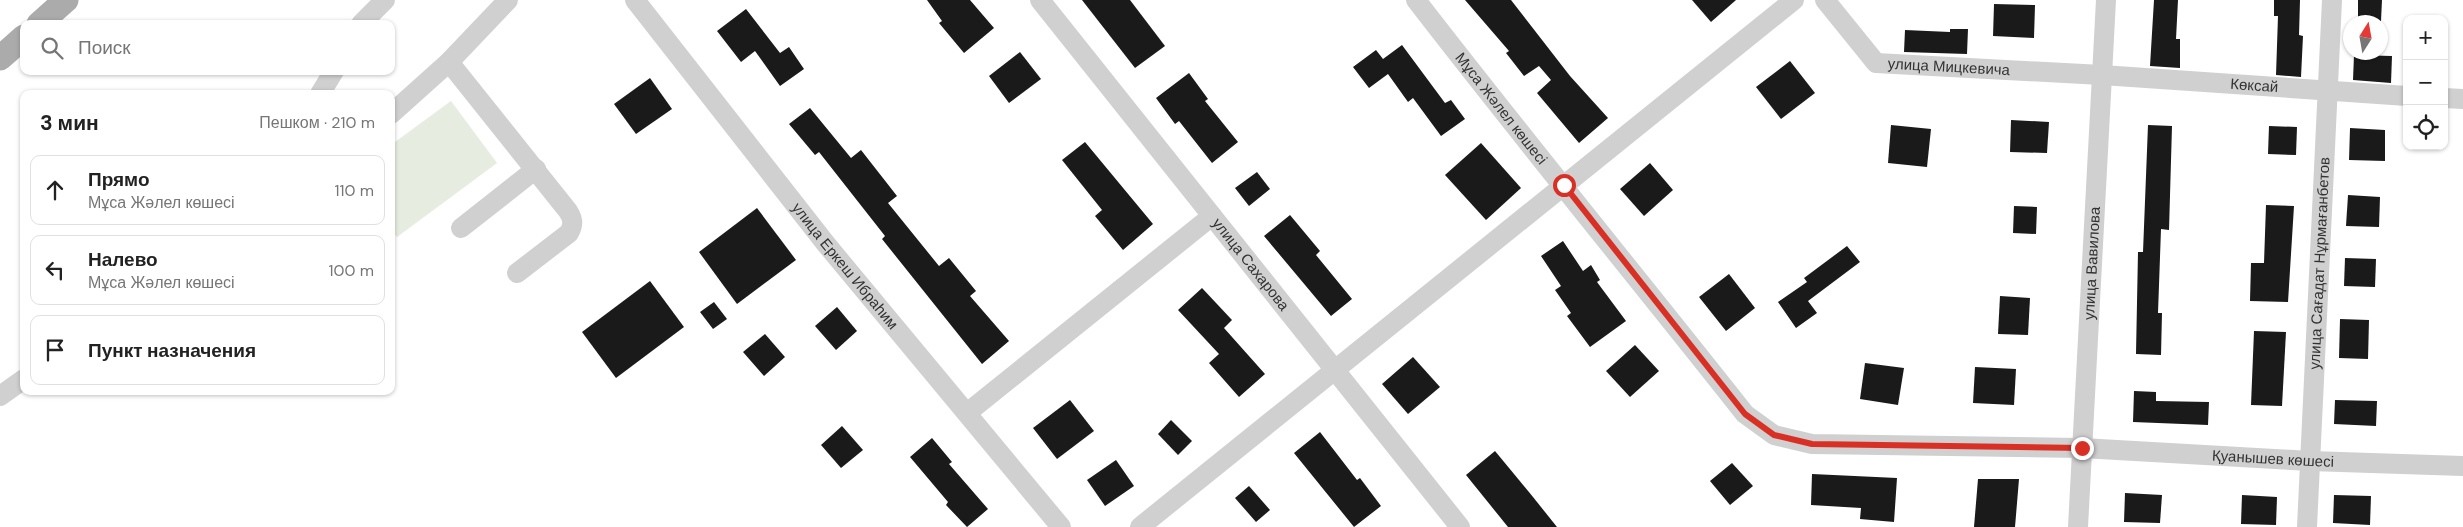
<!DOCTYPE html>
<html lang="ru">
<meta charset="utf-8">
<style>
:root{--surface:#fff;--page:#f2f2f2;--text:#222;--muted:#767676;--line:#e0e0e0}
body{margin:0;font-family:"DM Sans",sans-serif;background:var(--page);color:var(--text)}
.controls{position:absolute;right:15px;top:15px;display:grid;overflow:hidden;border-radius:10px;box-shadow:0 1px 4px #0004}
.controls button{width:45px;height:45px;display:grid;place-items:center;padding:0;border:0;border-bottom:1px solid var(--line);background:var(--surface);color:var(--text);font:25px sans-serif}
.compass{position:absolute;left:2343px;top:15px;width:45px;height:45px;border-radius:50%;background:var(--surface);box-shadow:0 1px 4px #0004;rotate:11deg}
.stop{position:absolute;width:15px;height:15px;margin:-11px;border:4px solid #d93025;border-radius:50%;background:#fff}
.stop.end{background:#d93025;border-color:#fff;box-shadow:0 1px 5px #0008}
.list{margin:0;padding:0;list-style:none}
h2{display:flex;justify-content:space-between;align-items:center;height:65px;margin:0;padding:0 20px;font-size:21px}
h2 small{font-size:16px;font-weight:400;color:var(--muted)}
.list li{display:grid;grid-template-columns:32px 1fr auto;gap:15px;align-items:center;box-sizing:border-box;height:70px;margin:0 10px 10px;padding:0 10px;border:1px solid var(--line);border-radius:10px}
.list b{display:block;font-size:19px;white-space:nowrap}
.list p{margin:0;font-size:16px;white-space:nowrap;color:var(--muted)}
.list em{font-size:16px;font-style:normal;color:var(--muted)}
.icon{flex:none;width:28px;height:28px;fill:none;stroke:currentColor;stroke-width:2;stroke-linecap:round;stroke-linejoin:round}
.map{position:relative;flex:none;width:2463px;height:527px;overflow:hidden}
.search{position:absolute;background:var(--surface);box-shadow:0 1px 4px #0004;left:20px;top:20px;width:375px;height:55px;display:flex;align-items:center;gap:12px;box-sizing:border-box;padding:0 18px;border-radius:10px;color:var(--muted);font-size:19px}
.panel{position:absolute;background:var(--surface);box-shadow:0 1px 4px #0004;left:20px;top:90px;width:375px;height:305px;border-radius:10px}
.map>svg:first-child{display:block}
.green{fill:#e6ecdf}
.building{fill:#1a1a1a}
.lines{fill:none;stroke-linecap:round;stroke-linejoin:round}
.minor{stroke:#d0d0d0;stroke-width:20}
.major{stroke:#ababab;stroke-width:25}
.route{stroke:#d93025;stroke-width:6}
.labels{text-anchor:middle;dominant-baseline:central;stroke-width:5;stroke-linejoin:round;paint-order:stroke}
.street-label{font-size:15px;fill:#333;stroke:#fff}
</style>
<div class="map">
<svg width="2463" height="527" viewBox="0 0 2463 527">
<rect width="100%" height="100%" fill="#fff"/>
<path class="green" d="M451 101 497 163 397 237 391 230V145Z"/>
<g class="building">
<path d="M927 0H970L994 28 964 53 939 23 942 21Z"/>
<path d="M1082 0H1130L1165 46 1135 68Z"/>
<path d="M1465 0H1511L1570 76 1608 118 1579 143 1537 93 1551 80 1539 66 1524 76 1506 53 1509 51Z"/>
<path d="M1692 0H1736L1711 22Z"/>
<path d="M2154 0H2178L2176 39H2180V68L2150 66Z"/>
<path d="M2274 0H2300L2299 35 2303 36 2301 77 2276 75 2278 16H2274Z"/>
<path d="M2358 0H2382L2381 21 2358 20Z"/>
<path d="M1994 4 2035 5 2034 38 1993 36Z"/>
<path d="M746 9 780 53 789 47 804 69 780 86 755 51 741 62 717 31Z"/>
<path d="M1950 29H1968L1967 54 1904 52 1905 30 1950 32Z"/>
<path d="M1402 45 1445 103 1451 100 1465 119 1441 136 1413 98 1408 102 1388 74 1369 88 1353 67 1376 50 1383 59Z"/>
<path d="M1020 52 1041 79 1009 103 989 76Z"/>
<path d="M2354 55 2392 56 2391 83 2353 80Z"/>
<path d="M1790 61 1815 93 1781 119 1756 87Z"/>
<path d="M1189 73 1208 99 1205 101 1238 142 1212 163 1179 121 1175 124 1156 98Z"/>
<path d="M650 78 672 109 636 134 614 104Z"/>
<path d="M810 108 851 158 861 150 897 196 888 203 939 266 949 258 976 291 970 296 1009 341 982 364 882 239 885 236 819 152 815 155 789 124Z"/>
<path d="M2011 120 2049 122 2047 153 2010 152Z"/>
<path d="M1891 125 1931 129 1927 167 1888 163Z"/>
<path d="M2148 125 2172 126 2169 230 2161 229 2158 313H2162L2161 355 2136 354 2138 252H2143Z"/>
<path d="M2269 126 2297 127 2296 155 2268 154Z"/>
<path d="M2350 128 2385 130V161L2349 160Z"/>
<path d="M1085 142 1153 224 1123 250 1095 216 1102 210 1062 160Z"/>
<path d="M1481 143 1521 188 1486 220 1445 175Z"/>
<path d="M1650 163 1673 190 1644 216 1620 189Z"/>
<path d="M1257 172 1270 189 1249 206 1235 188Z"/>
<path d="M2348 195 2380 197 2379 227 2346 226Z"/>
<path d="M2266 205 2294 206 2288 302 2250 301 2251 263H2264Z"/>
<path d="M2014 206 2037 207 2036 234 2013 233Z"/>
<path d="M757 208 796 260 737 304 699 252Z"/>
<path d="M1290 215 1320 251 1316 255 1352 299 1331 316 1264 236Z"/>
<path d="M1563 241 1583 271 1591 265 1600 280 1597 282 1626 321 1590 347 1567 316 1571 313 1555 290 1561 286 1541 256Z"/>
<path d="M1847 246 1860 262 1808 301 1817 313 1796 328 1778 302 1807 282 1804 278Z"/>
<path d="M2345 258 2376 259 2375 287 2344 286Z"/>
<path d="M1729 274 1755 308 1726 331 1699 297Z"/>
<path d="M650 281 684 327 616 378 582 332Z"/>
<path d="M1202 288 1232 320 1224 328 1265 374 1239 397 1209 363 1219 354 1178 310Z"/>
<path d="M2000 296 2030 298 2028 335 1998 334Z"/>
<path d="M714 302 727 319 713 329 700 312Z"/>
<path d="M837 307 857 331 836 350 815 326Z"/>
<path d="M2340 319 2369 320 2368 359 2339 358Z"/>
<path d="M2254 331 2286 332 2282 406 2251 405Z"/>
<path d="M765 334 785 357 764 376 743 352Z"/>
<path d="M1635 345 1659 371 1630 397 1606 371Z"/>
<path d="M1413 357 1440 387 1408 414 1382 384Z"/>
<path d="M1865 363 1904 368 1898 405 1860 399Z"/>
<path d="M1975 367 2016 369 2014 405 1973 403Z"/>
<path d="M2134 391 2156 392V401L2209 402 2208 425 2133 422Z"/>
<path d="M1070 400 1094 431 1057 459 1033 428Z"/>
<path d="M2335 400 2377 401 2376 426 2334 424Z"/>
<path d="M1171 420 1192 441 1178 455 1158 434Z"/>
<path d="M842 426 863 450 841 468 821 445Z"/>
<path d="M1320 432 1357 480 1360 478 1381 506 1354 527 1294 453Z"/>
<path d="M932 438 952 462 949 464 988 509 967 527 946 505 948 502 910 457Z"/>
<path d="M1495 451 1533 497 1557 527H1508L1466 475Z"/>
<path d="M1116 460 1134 486 1105 506 1087 480Z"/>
<path d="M1732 463 1753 486 1730 505 1710 481Z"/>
<path d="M1812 474 1897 478 1894 522 1860 519 1861 508 1811 505Z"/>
<path d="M1978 479H2019L2015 527H1974Z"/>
<path d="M1249 486 1270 510 1256 522 1235 498Z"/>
<path d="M2125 493 2162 495 2160 523 2124 522Z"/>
<path d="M2242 495 2277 497 2276 525 2241 524Z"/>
<path d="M2334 495 2371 496 2370 525 2333 523Z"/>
</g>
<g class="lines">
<g class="minor">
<path id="s1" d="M635 0 826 244 1061 527"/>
<path id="s2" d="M1040 0 1460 527"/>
<path id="s3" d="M1416 0C1524 140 1636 276 1745 414L1774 435 1812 444 2082 448 2310 461 2463 466"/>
<path id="s4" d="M1825 0 1876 63 2102 75 2407 96"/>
<path d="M361 24 385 0"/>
<path d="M449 62 568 211C573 219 574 224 569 233L517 273"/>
<path d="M320 94 334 71"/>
<path d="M2444 98 2463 99"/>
<path d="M391 114 449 62 508 0"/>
<path d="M461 228 536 169"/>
<path d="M0 396 24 379"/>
<path d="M967 413 1212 216"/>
<path d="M1140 527 1794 0"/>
<path id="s5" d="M2078 527 2106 0"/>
<path id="s6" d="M2307 527 2332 0"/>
</g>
<g class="major">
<path d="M39 24 66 0"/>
<path d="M0 58 24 37"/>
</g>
</g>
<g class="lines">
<path class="route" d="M1564 185 1745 414 1774 435 1812 444 2082 448"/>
</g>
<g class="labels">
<g class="street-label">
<text stroke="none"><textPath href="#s4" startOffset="154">улица Мицкевича</textPath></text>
<text stroke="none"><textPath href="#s4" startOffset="460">Көксай</textPath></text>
<text stroke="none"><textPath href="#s3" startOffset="138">Мұса Жәлел көшесі</textPath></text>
<text stroke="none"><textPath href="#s6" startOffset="264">улица Сағадат Нұрмағанбетов</textPath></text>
<text stroke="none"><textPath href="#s2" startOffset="338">улица Сахарова</textPath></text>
<text stroke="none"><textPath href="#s5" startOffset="264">улица Вавилова</textPath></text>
<text stroke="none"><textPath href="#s1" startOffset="339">улица Еркеш Ибраһим</textPath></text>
<text stroke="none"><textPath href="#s3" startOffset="1065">Қуанышев көшесі</textPath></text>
</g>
</g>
</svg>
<div class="controls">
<button>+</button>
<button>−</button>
<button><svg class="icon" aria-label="locate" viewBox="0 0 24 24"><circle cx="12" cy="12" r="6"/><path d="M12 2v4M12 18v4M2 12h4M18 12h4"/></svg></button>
</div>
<svg class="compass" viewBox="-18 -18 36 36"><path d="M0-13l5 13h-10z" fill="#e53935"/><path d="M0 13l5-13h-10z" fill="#767676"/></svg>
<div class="stop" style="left:1564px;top:185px"></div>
<div class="stop end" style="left:2082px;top:448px"></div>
<div class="search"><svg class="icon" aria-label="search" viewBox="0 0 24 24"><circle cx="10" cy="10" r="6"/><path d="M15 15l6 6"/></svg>Поиск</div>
<section class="panel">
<h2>3 мин<small>Пешком · 210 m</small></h2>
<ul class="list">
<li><svg class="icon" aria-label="ahead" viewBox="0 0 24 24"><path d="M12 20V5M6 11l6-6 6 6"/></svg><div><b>Прямо</b><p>Мұса Жәлел көшесі</p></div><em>110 m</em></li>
<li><svg class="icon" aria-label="left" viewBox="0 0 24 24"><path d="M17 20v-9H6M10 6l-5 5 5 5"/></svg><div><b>Налево</b><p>Мұса Жәлел көшесі</p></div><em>100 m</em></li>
<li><svg class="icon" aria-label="arrive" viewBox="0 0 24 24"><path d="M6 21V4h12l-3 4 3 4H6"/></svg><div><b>Пункт назначения</b></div></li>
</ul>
</section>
</div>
